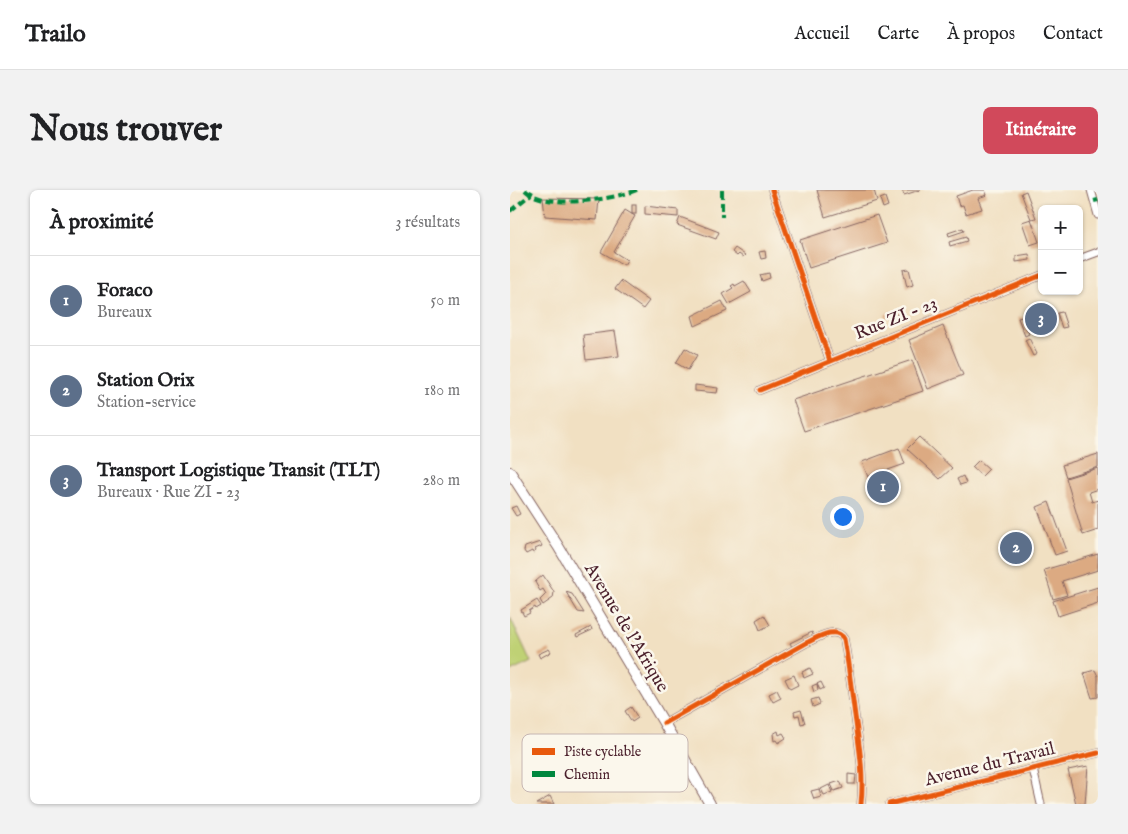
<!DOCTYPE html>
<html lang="fr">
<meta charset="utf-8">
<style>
:root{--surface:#fff;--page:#f2f2f2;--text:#202124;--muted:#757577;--line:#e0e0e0;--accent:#d1495b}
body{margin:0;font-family:"IM FELL English",serif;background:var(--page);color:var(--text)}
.controls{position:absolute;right:15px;top:15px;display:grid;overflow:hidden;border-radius:8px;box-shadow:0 1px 4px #0004}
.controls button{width:45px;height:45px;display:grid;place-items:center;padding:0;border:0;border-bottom:1px solid var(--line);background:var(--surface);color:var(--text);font:25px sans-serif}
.you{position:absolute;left:332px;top:326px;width:18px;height:18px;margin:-12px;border:4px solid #fff;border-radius:50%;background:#1a73e8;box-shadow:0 0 0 8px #1a73e833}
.badge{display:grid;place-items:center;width:32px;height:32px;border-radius:50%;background:var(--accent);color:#fff;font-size:16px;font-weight:700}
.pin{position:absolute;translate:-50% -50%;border:2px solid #fff;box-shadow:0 1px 5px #0006}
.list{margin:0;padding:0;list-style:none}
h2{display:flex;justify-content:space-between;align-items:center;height:65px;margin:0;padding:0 20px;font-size:21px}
h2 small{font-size:16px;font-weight:400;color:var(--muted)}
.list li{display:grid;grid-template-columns:32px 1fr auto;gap:15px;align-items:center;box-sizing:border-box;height:90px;padding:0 20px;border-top:1px solid var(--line)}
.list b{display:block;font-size:19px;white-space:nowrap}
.list p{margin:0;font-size:16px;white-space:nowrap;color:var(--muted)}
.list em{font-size:16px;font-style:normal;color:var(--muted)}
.map{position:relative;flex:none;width:588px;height:614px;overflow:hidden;border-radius:8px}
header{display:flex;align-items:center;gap:30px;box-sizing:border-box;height:70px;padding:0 25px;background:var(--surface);border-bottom:1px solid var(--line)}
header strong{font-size:24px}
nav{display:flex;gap:28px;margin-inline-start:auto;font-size:18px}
.intro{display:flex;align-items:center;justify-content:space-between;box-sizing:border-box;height:120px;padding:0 30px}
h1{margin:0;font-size:35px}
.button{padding:12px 22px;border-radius:8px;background:var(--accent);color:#fff;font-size:18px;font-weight:700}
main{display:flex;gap:30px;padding:0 30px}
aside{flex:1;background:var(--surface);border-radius:8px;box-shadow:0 1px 4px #0004}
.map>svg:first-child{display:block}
.green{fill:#bfd174;stroke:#847850}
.building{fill:#dcaa82}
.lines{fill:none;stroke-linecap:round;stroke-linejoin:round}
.minor-casing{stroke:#846360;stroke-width:9}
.secondary-casing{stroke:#846360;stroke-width:12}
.minor{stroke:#fff;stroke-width:7}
.secondary{stroke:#fff;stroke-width:10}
.quiet{stroke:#00873e;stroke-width:4;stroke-dasharray:8 4;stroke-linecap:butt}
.cycleway-casing{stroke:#fbf7ec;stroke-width:8}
.cycleway{stroke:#e8590c;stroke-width:5}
.labels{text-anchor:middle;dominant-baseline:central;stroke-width:5;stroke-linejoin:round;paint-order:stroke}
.street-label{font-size:18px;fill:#4a1f2b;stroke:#fbf7ec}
.key{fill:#fbf7ec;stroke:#c6b6b2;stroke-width:1}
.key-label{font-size:14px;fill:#4a1f2b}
</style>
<header>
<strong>Trailo</strong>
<nav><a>Accueil</a><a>Carte</a><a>À propos</a><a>Contact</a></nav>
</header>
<div class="intro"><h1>Nous trouver</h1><a class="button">Itinéraire</a></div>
<main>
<aside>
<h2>À proximité<small>3 résultats</small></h2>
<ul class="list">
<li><span class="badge" style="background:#5c6f8a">1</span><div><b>Foraco</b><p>Bureaux</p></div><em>50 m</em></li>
<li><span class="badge" style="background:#5c6f8a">2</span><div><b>Station Orix</b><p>Station-service</p></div><em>180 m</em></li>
<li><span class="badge" style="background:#5c6f8a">3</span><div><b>Transport Logistique Transit (TLT)</b><p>Bureaux · Rue ZI - 23</p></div><em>280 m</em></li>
</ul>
</aside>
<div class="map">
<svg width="588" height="614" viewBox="0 0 588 614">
<rect width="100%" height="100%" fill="#fbf7ec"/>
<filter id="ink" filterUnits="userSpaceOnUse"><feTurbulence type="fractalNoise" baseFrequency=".02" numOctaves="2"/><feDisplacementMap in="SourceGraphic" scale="10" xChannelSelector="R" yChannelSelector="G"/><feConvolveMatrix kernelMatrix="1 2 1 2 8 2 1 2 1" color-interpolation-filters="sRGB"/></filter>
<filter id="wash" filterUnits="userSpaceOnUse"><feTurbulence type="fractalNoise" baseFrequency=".0096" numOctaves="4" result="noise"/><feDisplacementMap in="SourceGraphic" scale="20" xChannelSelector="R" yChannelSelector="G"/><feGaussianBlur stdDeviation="1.12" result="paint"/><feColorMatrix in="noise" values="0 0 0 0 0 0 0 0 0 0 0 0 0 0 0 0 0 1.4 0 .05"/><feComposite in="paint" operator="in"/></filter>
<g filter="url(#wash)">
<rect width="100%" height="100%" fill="#f1e0c2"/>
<path class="green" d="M0 427 21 472 0 482Z"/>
<g id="blocks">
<g class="building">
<path d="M307 0H364L367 11 315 27Z"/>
<path d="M392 0H410L394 5Z"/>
<path d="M463 0H475L477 5 468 8 472 19 456 24 453 15 449 16 446 6Z"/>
<path d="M516 1 526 28 521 29 511 3Z"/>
<path d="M375 7 378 16 373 18 370 9Z"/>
<path d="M33 8 89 9 87 30 35 26Z"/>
<rect x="122" y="15" width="4" height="9"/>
<path d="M135 16 168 20V27L135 24Z"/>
<path d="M115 20 125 26 104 62 117 70 114 75 91 62Z"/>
<path d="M367 25 377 53 299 78 290 50Z"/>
<path d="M170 27 209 42 206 49 167 35Z"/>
<path d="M521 29 529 52 520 55 512 32Z"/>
<path d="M453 38 454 41 439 46 438 43Z"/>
<path d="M456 47 457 51 440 56 439 52Z"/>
<path d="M225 58 235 65 233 67 229 64 227 66 222 62Z"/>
<path d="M255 61 256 68 251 69 249 62Z"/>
<path d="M519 64 520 70 506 72V66Z"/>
<path d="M399 79 403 95 397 97 393 80Z"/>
<path d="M259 83 260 88 252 91 250 85Z"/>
<path d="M111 91 139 111 133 119 105 99Z"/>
<path d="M234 91 241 102 219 114 213 104 223 98 221 96 224 94 225 96Z"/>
<path d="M212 111 217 121 185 136 182 126Z"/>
<path d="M390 119 391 123 377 128 375 124Z"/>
<path d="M552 122 557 137 552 138 547 123Z"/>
<path d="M512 127 519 144 515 146 508 128Z"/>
<path d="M433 136 453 185 418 199 399 150Z"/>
<path d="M105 141 109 166 76 170 73 145Z"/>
<path d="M519 148 527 164 523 166 515 150Z"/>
<path d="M175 158 187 165 178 180 166 173Z"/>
<path d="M402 170 413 201 294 241 283 210Z"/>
<path d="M185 195 208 198 207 203 185 201Z"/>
<path d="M409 247 442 278 430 289 397 259Z"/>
<path d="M389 258 395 274 358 287 352 272Z"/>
<path d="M588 264V277L556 287 552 275Z"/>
<path d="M469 270 479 279 472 286 462 277Z"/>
<path d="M588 278V299L579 302 582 312 588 310V340L573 345 556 288Z"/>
<path d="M453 286 456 293 450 295 447 289Z"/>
<path d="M539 312 557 361 545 365 527 317Z"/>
<path d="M6 316 10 324 6 326 1 318Z"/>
<path d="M510 341 516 355 508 358 505 352 500 354 497 347Z"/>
<path d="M30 352 32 356 25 359 26 361 23 363 22 361 16 364 14 361 15 357Z"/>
<path d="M588 364V380L552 391 557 405 543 409 534 380Z"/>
<path d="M33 385 44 402 43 408 33 415 30 410 36 404 33 399 30 401 25 392Z"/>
<path d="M588 397V413L548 426 543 411Z"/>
<path d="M56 402 62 404 74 423 68 422Z"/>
<path d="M27 410 31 416 26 419 25 417 19 421 20 423 14 426 11 420Z"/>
<path d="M254 425 260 435 250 440 246 430Z"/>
<path d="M81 437 82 440 67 447 66 445Z"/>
<path d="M302 442 304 447 282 457 280 453Z"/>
<path d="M39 459 41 462 30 468 28 464Z"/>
<path d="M300 478 303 484 294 488 292 482Z"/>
<path d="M585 480 588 486V507L582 508 574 483Z"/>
<path d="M146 481 150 488 144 492 139 485Z"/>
<path d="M284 485 288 495 280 499 275 489Z"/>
<path d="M311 492 314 498 310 500 307 494 308 500 304 502 302 496Z"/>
<path d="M267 500 271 508 263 512 259 504Z"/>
<path d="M308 508 310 514 303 517 301 510Z"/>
<path d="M121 517 128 528 122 532 115 521Z"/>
<path d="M291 520 295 533 291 534 289 525 285 526 284 522Z"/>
<path d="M268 541 269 545 273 543 276 548 268 553 266 550 264 551 263 544Z"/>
<path d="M578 576 575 614H566L558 580Z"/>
<path d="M338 584 346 585 345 594H338Z"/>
<path d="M330 591 333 598 324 601 321 594Z"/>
<path d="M319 595 322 602 314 605 311 599Z"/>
<path d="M309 599 311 607 304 609 301 601Z"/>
<path d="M40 606 44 614H26Z"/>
</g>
</g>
</g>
<g filter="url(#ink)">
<use href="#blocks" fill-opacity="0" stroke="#846360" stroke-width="1"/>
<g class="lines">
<defs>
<g id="minor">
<path d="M262 0 320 171"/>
<path d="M581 0 588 25"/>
<path d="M569 69 588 62"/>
<path d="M250 200 532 85"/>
<path d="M154 533 296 453C307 448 326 435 334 449 339 477 342 505 346 533 350 561 354 586 351 614"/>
<path d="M523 579 531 614"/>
<path d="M379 614 588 563"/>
</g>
<path id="secondary" d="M0 282 48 356 154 533 200 614"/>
</defs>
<use href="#minor" class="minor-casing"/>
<use href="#secondary" class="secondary-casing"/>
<use href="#minor" class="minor"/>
<use href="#secondary" class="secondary"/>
<g class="quiet">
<path d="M15 0C35 20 102 10 127 0"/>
<path d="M212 0V27"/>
<path d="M584 11 588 10"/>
<path d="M0 21 20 5 22 1"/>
</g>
<defs>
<g id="cycleway">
<path d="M262 0 320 171"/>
<path d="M250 200 532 85"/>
<path d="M154 533 296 453C307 448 326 435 334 449 339 477 342 505 346 533 350 561 354 586 351 614"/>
<path d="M379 614 588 563"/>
</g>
</defs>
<use href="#cycleway" class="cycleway-casing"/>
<use href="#cycleway" class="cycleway"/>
</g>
</g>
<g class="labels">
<g class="street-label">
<text transform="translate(386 129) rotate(-22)">Rue ZI - 23</text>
<text transform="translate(116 438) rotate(59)">Avenue de l'Afrique</text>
<text transform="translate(480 575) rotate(-14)">Avenue du Travail</text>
</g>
</g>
<rect x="12" y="544" width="166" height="58" rx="8" class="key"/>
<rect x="22" y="558" width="23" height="7" fill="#e8590c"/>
<rect x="22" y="581" width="23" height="6" fill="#00873e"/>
<g class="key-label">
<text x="54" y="566">Piste cyclable</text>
<text x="54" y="589">Chemin</text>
</g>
</svg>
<div class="controls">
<button>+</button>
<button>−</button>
</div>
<div class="you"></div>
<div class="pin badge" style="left:373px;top:297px;background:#5c6f8a">1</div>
<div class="pin badge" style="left:506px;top:358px;background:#5c6f8a">2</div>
<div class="pin badge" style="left:531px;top:129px;background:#5c6f8a">3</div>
</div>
</main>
